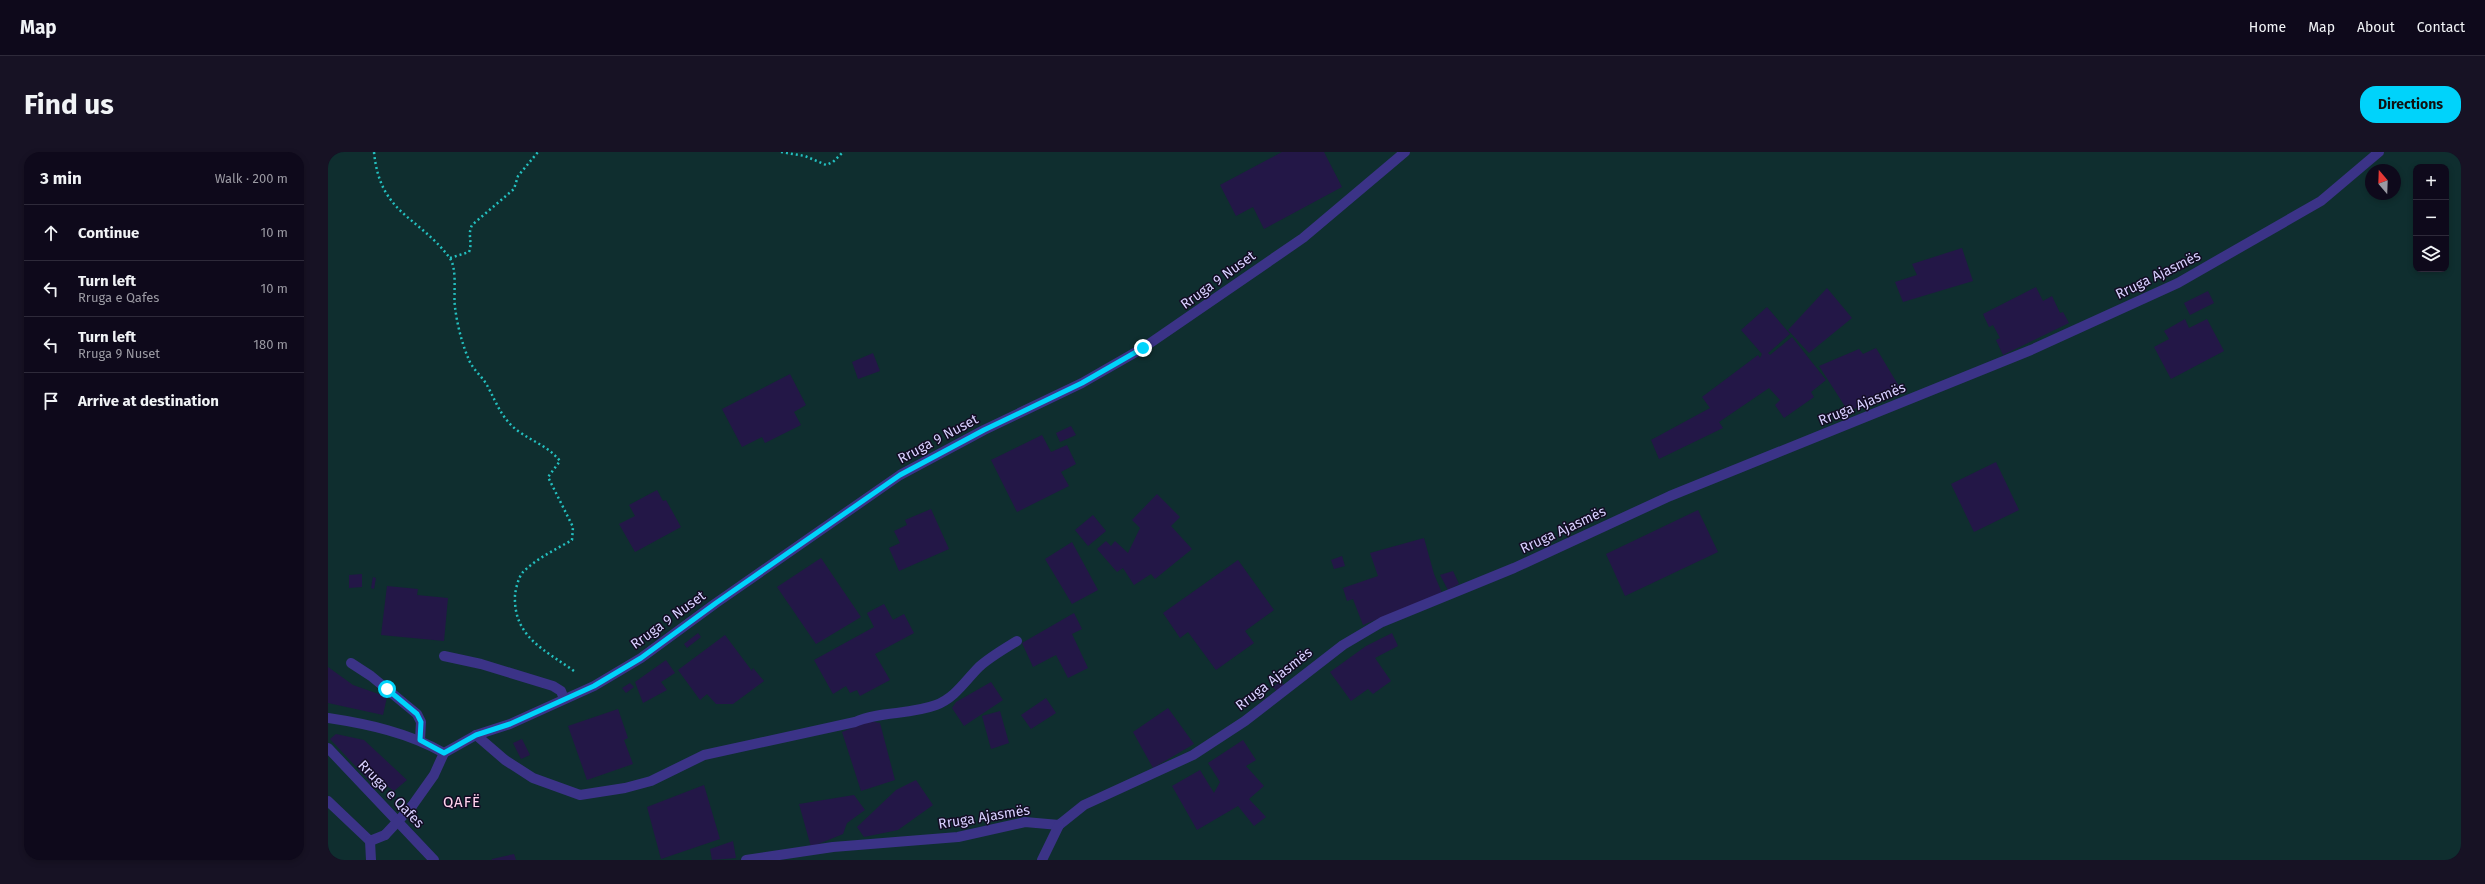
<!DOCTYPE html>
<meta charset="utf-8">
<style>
:root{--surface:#0e091b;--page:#171224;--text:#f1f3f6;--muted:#9b9aa3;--line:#2e2a3a;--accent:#00d3fb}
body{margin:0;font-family:"Fira Sans",sans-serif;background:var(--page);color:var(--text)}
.controls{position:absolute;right:12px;top:12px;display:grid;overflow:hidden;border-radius:8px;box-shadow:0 2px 6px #0003}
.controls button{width:36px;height:36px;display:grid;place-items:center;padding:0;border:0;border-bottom:1px solid var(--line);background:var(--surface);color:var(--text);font:20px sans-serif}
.compass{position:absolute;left:2037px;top:12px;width:36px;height:36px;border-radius:50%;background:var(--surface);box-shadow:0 2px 6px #0003;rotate:341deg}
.stop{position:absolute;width:12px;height:12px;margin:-9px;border:3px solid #00d3fb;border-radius:50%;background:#fff}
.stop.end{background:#00d3fb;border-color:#fff;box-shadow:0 1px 4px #0008}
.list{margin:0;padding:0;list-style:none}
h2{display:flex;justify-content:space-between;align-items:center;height:52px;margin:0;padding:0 16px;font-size:17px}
h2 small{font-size:13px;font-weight:400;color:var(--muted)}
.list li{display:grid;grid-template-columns:26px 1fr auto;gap:12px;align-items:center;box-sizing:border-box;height:56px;padding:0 16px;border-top:1px solid var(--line)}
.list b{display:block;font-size:15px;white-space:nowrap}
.list p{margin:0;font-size:13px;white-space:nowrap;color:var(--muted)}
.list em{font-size:13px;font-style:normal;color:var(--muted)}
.icon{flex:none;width:22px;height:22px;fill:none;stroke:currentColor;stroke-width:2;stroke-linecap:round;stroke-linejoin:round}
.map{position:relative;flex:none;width:2133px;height:708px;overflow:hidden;border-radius:16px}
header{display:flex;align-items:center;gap:24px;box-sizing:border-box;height:56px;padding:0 20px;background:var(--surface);border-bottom:1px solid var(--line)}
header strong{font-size:19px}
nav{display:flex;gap:22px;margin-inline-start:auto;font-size:14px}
.intro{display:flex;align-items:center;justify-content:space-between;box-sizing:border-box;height:96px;padding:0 24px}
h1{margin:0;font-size:28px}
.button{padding:10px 18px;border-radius:16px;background:var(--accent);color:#111;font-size:14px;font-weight:700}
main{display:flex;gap:24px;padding:0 24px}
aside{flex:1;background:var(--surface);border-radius:16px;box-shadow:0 2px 6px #0003}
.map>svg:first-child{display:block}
.green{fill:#0f2e2f;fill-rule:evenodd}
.building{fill:#231747}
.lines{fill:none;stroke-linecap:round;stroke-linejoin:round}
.path{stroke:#24bfbf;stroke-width:2.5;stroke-dasharray:2 3;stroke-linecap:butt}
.lane{stroke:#3b3387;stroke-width:10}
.street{stroke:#3b3387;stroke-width:10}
.street-bridge{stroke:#3b3387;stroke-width:10}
.route{stroke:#00d3fb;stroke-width:5}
.labels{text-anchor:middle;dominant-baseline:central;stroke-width:3;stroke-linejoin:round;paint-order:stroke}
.street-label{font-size:14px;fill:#d8d0ff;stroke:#120c24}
.neighbourhood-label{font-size:15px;letter-spacing:1px;fill:#ffd2ec;stroke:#120c24}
</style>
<header>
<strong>Map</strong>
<nav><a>Home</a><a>Map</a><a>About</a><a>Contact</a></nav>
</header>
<div class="intro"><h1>Find us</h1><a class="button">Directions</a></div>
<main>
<aside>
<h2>3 min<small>Walk · 200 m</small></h2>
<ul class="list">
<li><svg class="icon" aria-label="ahead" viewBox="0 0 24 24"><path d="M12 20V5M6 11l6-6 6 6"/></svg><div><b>Continue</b></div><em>10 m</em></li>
<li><svg class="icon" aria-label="left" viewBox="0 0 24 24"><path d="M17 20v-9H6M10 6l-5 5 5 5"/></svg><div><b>Turn left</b><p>Rruga e Qafes</p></div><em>10 m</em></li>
<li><svg class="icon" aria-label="left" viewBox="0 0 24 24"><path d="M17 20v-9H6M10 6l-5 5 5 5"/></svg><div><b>Turn left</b><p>Rruga 9 Nuset</p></div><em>180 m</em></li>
<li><svg class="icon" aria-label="arrive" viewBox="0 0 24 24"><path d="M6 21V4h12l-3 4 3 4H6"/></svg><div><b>Arrive at destination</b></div></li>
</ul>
</aside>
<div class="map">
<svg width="2133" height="708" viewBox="0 0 2133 708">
<rect width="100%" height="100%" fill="#120c24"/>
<path class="green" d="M0 0H2133V708H0ZM2088 15H2118V117H2088ZM2043 18H2067V42H2043Z"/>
<g class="building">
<path d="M954 0H996L1014 35 936 77 925 55 908 64 892 33Z"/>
<path d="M1634 96 1645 129 1575 150 1567 130 1589 123 1584 112Z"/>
<path d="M1708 135 1715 149 1724 144 1732 161 1735 160 1741 171 1675 203 1668 188 1672 186 1665 173 1661 175 1655 162Z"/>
<path d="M1499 136 1524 166 1481 201 1460 178Z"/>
<path d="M1880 139 1886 151 1862 163 1856 151Z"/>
<path d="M1439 155 1462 182 1440 201 1442 203 1464 185 1498 228 1483 240 1486 245 1456 266 1447 253 1452 248 1441 236 1391 270 1395 276 1331 307 1323 288 1382 256 1374 245 1430 203 1432 206 1434 202 1413 178Z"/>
<path d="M1857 167 1861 176 1879 167 1896 199 1843 227 1826 195 1841 187 1836 179Z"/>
<path d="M1548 196 1575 241 1520 259 1491 214 1531 197 1535 202Z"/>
<path d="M545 201 552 219 530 227 524 210Z"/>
<path d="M462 222 478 253 466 260 473 273 437 291 434 285 414 295 394 257Z"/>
<path d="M743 274 748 283 732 290 728 281Z"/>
<path d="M714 283 723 300 739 293 748 312 733 320 741 334 689 360 663 308Z"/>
<path d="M1668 310 1691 358 1646 380 1623 332Z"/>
<path d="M329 338 335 349 338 348 353 375 307 400 291 372 307 364 301 353Z"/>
<path d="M829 342 852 365 843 374 864 397 827 427 823 422 806 433 795 416 789 420 769 397 778 389 783 394 787 389 800 401 812 376 804 368Z"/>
<path d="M603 357 621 397 571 419 561 396 572 391 566 379 579 373 577 368Z"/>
<path d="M1370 358 1390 400 1297 444 1278 402Z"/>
<path d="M765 363 778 379 760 394 747 378Z"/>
<path d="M1096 386 1106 422 1114 441 1035 473 1025 447 1019 449 1015 436 1050 424 1042 401Z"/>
<path d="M744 390 770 438 744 452 717 407Z"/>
<path d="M1014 404 1017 414 1006 417 1003 408Z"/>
<path d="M493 406 533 465 488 492 449 435Z"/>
<path d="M910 408 946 458 917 479 926 491 888 518 860 480 852 486 835 461Z"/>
<path d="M1125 419 1131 432 1120 438 1112 423Z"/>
<path d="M34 422V435L21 436V423Z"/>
<path d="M45 425 48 426 46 437 43 436Z"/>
<path d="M59 434 90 437 89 443 120 446 116 489 53 483Z"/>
<path d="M556 452 565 468 576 462 586 481 547 502 562 528 532 544 529 538 522 541 518 534 505 542 486 508 546 475 539 461Z"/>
<path d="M746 461 754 477 744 482 760 516 740 526 728 503 705 515 694 491Z"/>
<path d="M370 481 373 485 359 496 356 492Z"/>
<path d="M1064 481 1070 494 1047 506 1063 529 1045 542 1040 537 1023 549 1002 520 1038 494Z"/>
<path d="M397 483 424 519 425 516 436 529 405 552H388L379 542 372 548 350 518Z"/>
<path d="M338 508 347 521 333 530 339 538 315 551 307 530Z"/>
<path d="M0 515 25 533 59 545 55 563 0 551Z"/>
<path d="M952 529 956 533 949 540 945 535Z"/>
<path d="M663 530 675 548 636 574 624 556 628 550Z"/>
<path d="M302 531 306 535 298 541 294 536Z"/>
<path d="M718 546 728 561 703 577 693 563Z"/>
<path d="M840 556 866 592 825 616 805 580Z"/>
<path d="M290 557 300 586 296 588 305 612 259 628 240 574Z"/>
<path d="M672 559 681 591 663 597 654 564Z"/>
<path d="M541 569 552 571 567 628 533 639 514 580Z"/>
<path d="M8 582 36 588 79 628 66 639 55 631 48 636 2 587Z"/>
<path d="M194 587 202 603 193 607 185 591Z"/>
<path d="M915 588 928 608 918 614 936 634 921 647 938 665 926 674 910 654 869 678 844 634 872 618 886 641 892 630 880 611Z"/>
<path d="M588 628 605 653 570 678 536 685 529 675 568 638Z"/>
<path d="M376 633 392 687 333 707 319 655Z"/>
<path d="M526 643 537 658 519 671 515 682 483 695 471 652Z"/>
<path d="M405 689 408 706 384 708 382 697Z"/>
<path d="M186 702 188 708H164V707Z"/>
</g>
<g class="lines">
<g class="path">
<path d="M46 0C52 62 89 63 121 105 130 116 125 142 127 155 129 172 134 192 141 208 145 218 155 225 160 235 169 252 174 267 190 279 205 290 220 294 232 309L220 325 245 375 244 388C227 398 209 406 195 420 190 426 188 436 187 443 185 485 217 498 246 519"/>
<path d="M453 0 477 4 498 13 505 10 515 0"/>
<path d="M122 106 141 100C145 90 139 83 144 73L186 37 190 24 210 0"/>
</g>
<g class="lane">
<path d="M116 504 153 512 225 534 233 539 236 547"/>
<path d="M23 511 43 524 89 562 93 570 92 588"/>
<path d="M148 583 177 608 205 626 252 643 297 636 323 629 376 603 527 570C552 559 581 563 608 553 627 546 637 529 651 515 662 505 676 497 689 489"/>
<path d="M0 649 42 689 57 683"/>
</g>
<g class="street">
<path d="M0 566C40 572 81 581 116 601"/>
<path d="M0 596 106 708"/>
<path d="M116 601 148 583 182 572 266 534 313 506 388 451 572 323 656 278 754 231 815 196 975 86 1077 0"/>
<path d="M84 654 106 623 116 601"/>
<path d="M42 689 43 708"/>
<path d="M418 708 505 695 630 685 697 670 731 673 756 653 865 603 917 569 1015 493 1054 470 1186 416 1342 344 1703 198 1850 131 1993 49 2051 0"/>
<path d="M714 708 731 673"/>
</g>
<path class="street-bridge" d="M57 683 84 654"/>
</g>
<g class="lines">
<path class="route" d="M59 537 89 562 93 570 92 588 116 601 148 583 182 572 266 534 313 506 388 451 572 323 656 278 754 231 815 196"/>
</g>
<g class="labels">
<g class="street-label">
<text transform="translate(1830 123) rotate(-26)">Rruga Ajasmës</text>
<text transform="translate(890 128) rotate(-36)">Rruga 9 Nuset</text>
<text transform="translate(1534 252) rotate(-22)">Rruga Ajasmës</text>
<text transform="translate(610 287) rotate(-28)">Rruga 9 Nuset</text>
<text transform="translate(1235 378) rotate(-25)">Rruga Ajasmës</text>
<text transform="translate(340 468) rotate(-36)">Rruga 9 Nuset</text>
<text transform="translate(946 527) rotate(-38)">Rruga Ajasmës</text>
<text transform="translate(63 642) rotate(46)">Rruga e Qafes</text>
<text transform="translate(656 665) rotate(-9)">Rruga Ajasmës</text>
</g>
<g class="neighbourhood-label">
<text x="134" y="650">QAFË</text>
</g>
</g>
</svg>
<div class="controls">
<button>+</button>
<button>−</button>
<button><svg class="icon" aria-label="layers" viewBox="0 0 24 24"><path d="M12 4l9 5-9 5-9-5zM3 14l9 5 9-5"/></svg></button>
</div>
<svg class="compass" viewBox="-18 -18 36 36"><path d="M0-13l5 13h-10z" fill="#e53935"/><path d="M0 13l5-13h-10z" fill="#9b9aa3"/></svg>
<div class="stop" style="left:59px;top:537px"></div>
<div class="stop end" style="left:815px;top:196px"></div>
</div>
</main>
